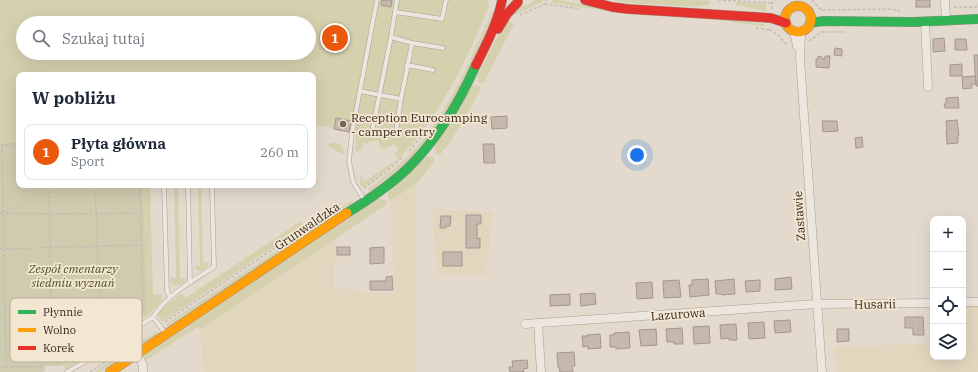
<!DOCTYPE html>
<html lang="pl">
<meta charset="utf-8">
<style>
:root{--surface:#fff;--page:#f2f2f3;--text:#1f2937;--muted:#747a83;--line:#e0e1e3;--accent:#ea580c}
body{margin:0;font-family:"IBM Plex Serif",serif;background:var(--page);color:var(--text)}
.controls{position:absolute;right:12px;bottom:12px;display:grid;overflow:hidden;border-radius:8px;box-shadow:0 4px 16px #0002}
.controls button{width:36px;height:36px;display:grid;place-items:center;padding:0;border:0;border-bottom:1px solid var(--line);background:var(--surface);color:var(--text);font:20px sans-serif}
.you{position:absolute;left:637px;top:155px;width:14px;height:14px;margin:-10px;border:3px solid #fff;border-radius:50%;background:#1a73e8;box-shadow:0 0 0 6px #1a73e833}
.badge{display:grid;place-items:center;width:26px;height:26px;border-radius:50%;background:var(--accent);color:#fff;font-size:13px;font-weight:700}
.pin{position:absolute;translate:-50% -50%;border:2px solid #fff;box-shadow:0 1px 4px #0006}
.list{margin:0;padding:0;list-style:none}
h2{display:flex;justify-content:space-between;align-items:center;height:52px;margin:0;padding:0 16px;font-size:17px}
h2 small{font-size:13px;font-weight:400;color:var(--muted)}
.list li{display:grid;grid-template-columns:26px 1fr auto;gap:12px;align-items:center;box-sizing:border-box;height:56px;margin:0 8px 8px;padding:0 8px;border:1px solid var(--line);border-radius:8px}
.list b{display:block;font-size:15px;white-space:nowrap}
.list p{margin:0;font-size:13px;white-space:nowrap;color:var(--muted)}
.list em{font-size:13px;font-style:normal;color:var(--muted)}
.icon{flex:none;width:22px;height:22px;fill:none;stroke:currentColor;stroke-width:2;stroke-linecap:round;stroke-linejoin:round}
.map{position:relative;flex:none;width:978px;height:372px;overflow:hidden}
.search{position:absolute;background:var(--surface);box-shadow:0 4px 16px #0002;left:16px;top:16px;width:300px;height:44px;display:flex;align-items:center;gap:10px;box-sizing:border-box;padding:0 14px;border-radius:22px;color:var(--muted);font-size:15px}
.panel{position:absolute;background:var(--surface);box-shadow:0 4px 16px #0002;left:16px;top:72px;width:300px;height:116px;border-radius:8px}
.map>svg:first-child{display:block}
.farmland{fill:#e2d7be}
.green{fill:#d5d1af;fill-rule:evenodd}
.cemetery{fill:#cfcbaf}
.building{fill:#c7b8ae;stroke:#a3968c}
.lines{fill:none;stroke-linecap:round;stroke-linejoin:round}
.lane-casing{stroke:#a89f95;stroke-width:5}
.street-casing{stroke:#a89f95;stroke-width:9}
.fast-casing{stroke:#988f86;stroke-width:10}
.slow-casing{stroke:#988f86;stroke-width:10}
.jam-casing{stroke:#988f86;stroke-width:10}
.path{stroke:#c4bcb4;stroke-width:1.5;stroke-dasharray:3 2;stroke-linecap:butt}
.lane{stroke:#ece6de;stroke-width:4}
.street{stroke:#ece6de;stroke-width:8}
.fast{stroke:#30b455;stroke-width:9}
.slow{stroke:#ff9f0a;stroke-width:9}
.jam{stroke:#e5322d;stroke-width:9}
.poi-dot{fill:#73665b;stroke:#f4e7d2;stroke-width:1.5}
.labels{text-anchor:middle;dominant-baseline:central;stroke-width:3.5;stroke-linejoin:round;paint-order:stroke}
.poi-label{font-size:12px;fill:#37281e;stroke:#f4e7d2;text-anchor:start}
.street-label{font-size:12px;fill:#37281e;stroke:#f4e7d2}
.park-label{font-size:12px;font-style:italic;fill:#4b5225;stroke:#f4e7d2}
.key{fill:#f4e7d2;stroke:#bbae9c;stroke-width:1}
.key-label{font-size:11px;fill:#37281e}
</style>
<div class="map">
<svg width="978" height="372" viewBox="0 0 978 372">
<rect width="100%" height="100%" fill="#e3dacd"/>
<g class="farmland">
<path d="M416 184 415 372H204L200 330 337 237V264L334 266V287L336 289H358V293H395L396 290 394 288V272L396 270V267L393 263V230L392 226 391 201Z"/>
<path d="M432 209 493 212 486 275 437 274Z"/>
<path d="M963 305H978V372H837L834 347 933 343V357H963Z"/>
</g>
<g class="green">
<path d="M0 0H488L489 7C467 58 443 111 405 152 393 166 377 177 363 188L360 184V177L361 176 365 181 398 159 395 153 398 150 394 144C389 148 378 153 379 141L374 140 373 142 369 141 368 144 363 143 361 150 357 152 355 150 356 133 313 124V75H19V142L0 143ZM23 23H309V53H23Z"/>
<path d="M535 0H543L542 2 515 15 512 13 519 7 527 5Z"/>
<path d="M552 0H559L618 11 719 18 764 24V26H761L717 20 614 12 553 3Z"/>
<path d="M613 0H694L710 1V4L696 7 630 3Z"/>
<path d="M736 2 765 4 766 5V11L735 5Z"/>
<path d="M492 12 494 14C472 65 449 118 410 159 398 170 385 180 372 190H367C386 176 405 161 420 143 452 105 471 57 492 12Z"/>
<path d="M508 20 514 24 483 84 479 82 477 76 495 41Z"/>
<path d="M477 85 481 88C469 111 456 136 439 156L435 153 434 147 472 86Z"/>
<path d="M334 142C341 144 344 148 345 156L328 146 330 143Z"/>
<path d="M427 156C432 156 434 156 435 161L416 184 390 201 388 197V192Z"/>
<path d="M143 185H150L153 294H162L161 302 149 315 78 362 65 369 64 365 75 361 147 313Z"/>
<path d="M174 185H178L180 278H186V279L184 283 177 286 173 285 171 283 170 278H176Z"/>
<path d="M198 185H201L203 262 209 263C209 267 204 270 200 271L195 269 194 266H200Z"/>
<path d="M379 198 385 200 387 204 200 330 198 327 145 361 144 359 145 355Z"/>
<path d="M354 199 351 205 168 326 165 325Z"/>
<path d="M301 221 305 226 162 322 158 316V311L182 293 185 298Z"/>
<path d="M157 331 156 335 100 372H94Z"/>
</g>
<path class="cemetery" d="M19 142V185H143L147 313 75 361 60 366H45V371L42 372H0V143Z"/>
<g class="building">
<path d="M382 0H392L391 7 381 5Z"/>
<rect x="916" y="0" width="14" height="7"/>
<path d="M944 38 945 51 933 52V39Z"/>
<path d="M955 39H966L967 50H955Z"/>
<path d="M835 48 842 49V56L834 55Z"/>
<path d="M974 55H978V86H976Z"/>
<path d="M818 56 822 57V59H825V56H830L829 68 816 67V59H818Z"/>
<path d="M962 64V76H950V65Z"/>
<path d="M975 76 976 84H972V88L963 89 962 77Z"/>
<path d="M958 97 959 108H945L944 104H946V98Z"/>
<path d="M507 116V128L492 129 491 117Z"/>
<path d="M336 118 351 121 349 132 334 129Z"/>
<path d="M957 120 959 135H958V143L947 144 946 131H947L946 121Z"/>
<path d="M822 121H837L838 131 823 132Z"/>
<path d="M862 137 863 147 856 148 855 138Z"/>
<path d="M483 144H494L495 163H484Z"/>
<path d="M466 215H481V224H477V239L480 238V248H466Z"/>
<path d="M441 216H451L450 226H446V228H440Z"/>
<rect x="337" y="247" width="13" height="8"/>
<path d="M384 247V263L370 264V248Z"/>
<rect x="443" y="252" width="19" height="14"/>
<path d="M392 276 393 290H370V281H386V277Z"/>
<path d="M791 277 792 289 775 290V279Z"/>
<path d="M708 279 709 295 690 297 689 285H692V280Z"/>
<path d="M734 279 735 294 722 295 721 294H716L715 281Z"/>
<path d="M679 280 681 297 664 298 663 281Z"/>
<path d="M760 280V291L746 292 745 281Z"/>
<path d="M652 282 653 298 637 299 636 283Z"/>
<path d="M595 293 596 304 581 306 580 294Z"/>
<path d="M570 294V305L550 306V295Z"/>
<path d="M905 317H923L924 335H913V328H905Z"/>
<path d="M790 320 791 332 775 333 774 321Z"/>
<path d="M764 322 765 338 749 339 748 323Z"/>
<path d="M736 324 737 340H729V338L721 339 720 325Z"/>
<path d="M709 326 710 343 694 344 693 327Z"/>
<path d="M682 328 683 344H674V342H667L666 329Z"/>
<path d="M656 329 657 345 641 346 639 330Z"/>
<path d="M837 329H849V341L837 342Z"/>
<path d="M629 332 630 348 616 349V347H610V335H614V333Z"/>
<path d="M600 334 601 348 588 349V346L583 347 582 336H588L587 335Z"/>
<path d="M574 352 575 366H572L573 372H560L559 367H558L557 353Z"/>
<path d="M527 360 528 368 523 369 524 372H510L509 367H513L512 361Z"/>
</g>
<g class="lines">
<defs>
<g id="lane">
<path d="M395 12 397 0"/>
<path d="M391 37 395 12 442 19 446 0"/>
<path d="M407 65 433 70"/>
<path d="M360 91 401 99 412 43 443 48"/>
<path d="M373 127 391 37 412 43"/>
<path d="M396 132 401 99"/>
<path d="M164 185 167 291 170 297"/>
<path d="M188 185 190 283"/>
<path d="M365 201 353 182 349 161 352 133 377 0"/>
<path d="M153 317C168 294 192 281 214 267L212 185"/>
<path d="M67 372 81 364 153 317 166 334"/>
</g>
<g id="street">
<path d="M945 0 946 21"/>
<path d="M925 21 928 87"/>
<path d="M794 31 797 46"/>
<path d="M801 31 800 58 822 372"/>
<path d="M963 302H978"/>
<path d="M538 323 541 372"/>
<path d="M525 324 817 304 933 303"/>
<path d="M137 354 143 365V372"/>
</g>
<g id="fast">
<path d="M810 23 823 21 914 22 978 19"/>
<path d="M347 213C368 200 389 186 407 169 437 140 459 103 476 65"/>
</g>
<g id="slow">
<circle cx="798" cy="19" r="13"/>
<path d="M110 372 347 213"/>
</g>
<g id="jam">
<path d="M585 0 612 7 628 9 771 18 786 23"/>
<path d="M498 29 507 14 518 2"/>
<path d="M476 65C486 45 498 22 502 0"/>
</g>
</defs>
<use href="#lane" class="lane-casing"/>
<use href="#street" class="street-casing"/>
<use href="#fast" class="fast-casing"/>
<use href="#slow" class="slow-casing"/>
<use href="#jam" class="jam-casing"/>
<g class="path">
<path d="M718 0 772 3"/>
<path d="M812 0 821 10 892 9 900 11"/>
<path d="M545 4 580 9"/>
<path d="M954 7H978"/>
<path d="M772 9V3L775 0"/>
<path d="M520 15 545 4 546 0"/>
<path d="M756 28 770 30"/>
<path d="M770 29V30L778 35 786 44H789"/>
<path d="M809 41 822 32H844"/>
<path d="M409 151 426 131"/>
<path d="M49 185 52 366"/>
<path d="M95 185 101 338"/>
<path d="M364 188 386 172 403 157"/>
<path d="M0 213 50 214 140 213"/>
<path d="M0 249 142 245"/>
<path d="M165 322 300 231 315 222"/>
<path d="M0 367H41L46 358 77 355 143 310 140 185"/>
<path d="M6 367 2 145 19 144"/>
<path d="M90 372 110 359"/>
</g>
<use href="#lane" class="lane"/>
<use href="#street" class="street"/>
<use href="#fast" class="fast"/>
<use href="#slow" class="slow"/>
<use href="#jam" class="jam"/>
</g>
<circle class="poi-dot" cx="343" cy="124" r="4"/>
<g class="labels">
<g class="poi-label">
<text x="351" y="117">Reception Eurocamping<tspan x="351" dy="14">- camper entry</tspan></text>
</g>
<g class="street-label">
<text transform="translate(799 216) rotate(-94)">Zastawie</text>
<text transform="translate(307 226) rotate(-34)">Grunwaldzka</text>
<text transform="translate(875 304) rotate(-1)">Husarii</text>
<text transform="translate(678 314) rotate(-4)">Lazurowa</text>
</g>
<g class="park-label">
<text x="73" y="268">Zespół cmentarzy<tspan x="73" dy="14">siedmiu wyznań</tspan></text>
</g>
</g>
<rect x="10" y="298" width="132" height="64" rx="6" class="key"/>
<rect x="18" y="310" width="18" height="4" fill="#30b455"/>
<rect x="18" y="328" width="18" height="4" fill="#ff9f0a"/>
<rect x="18" y="346" width="18" height="4" fill="#e5322d"/>
<g class="key-label">
<text x="43" y="316">Płynnie</text>
<text x="43" y="334">Wolno</text>
<text x="43" y="352">Korek</text>
</g>
</svg>
<div class="controls">
<button>+</button>
<button>−</button>
<button><svg class="icon" aria-label="locate" viewBox="0 0 24 24"><circle cx="12" cy="12" r="6"/><path d="M12 2v4M12 18v4M2 12h4M18 12h4"/></svg></button>
<button><svg class="icon" aria-label="layers" viewBox="0 0 24 24"><path d="M12 4l9 5-9 5-9-5zM3 14l9 5 9-5"/></svg></button>
</div>
<div class="you"></div>
<div class="pin badge" style="left:335px;top:38px">1</div>
<div class="search"><svg class="icon" aria-label="search" viewBox="0 0 24 24"><circle cx="10" cy="10" r="6"/><path d="M15 15l6 6"/></svg>Szukaj tutaj</div>
<section class="panel">
<h2>W pobliżu<small></small></h2>
<ul class="list">
<li><span class="badge">1</span><div><b>Płyta główna</b><p>Sport</p></div><em>260 m</em></li>
</ul>
</section>
</div>
